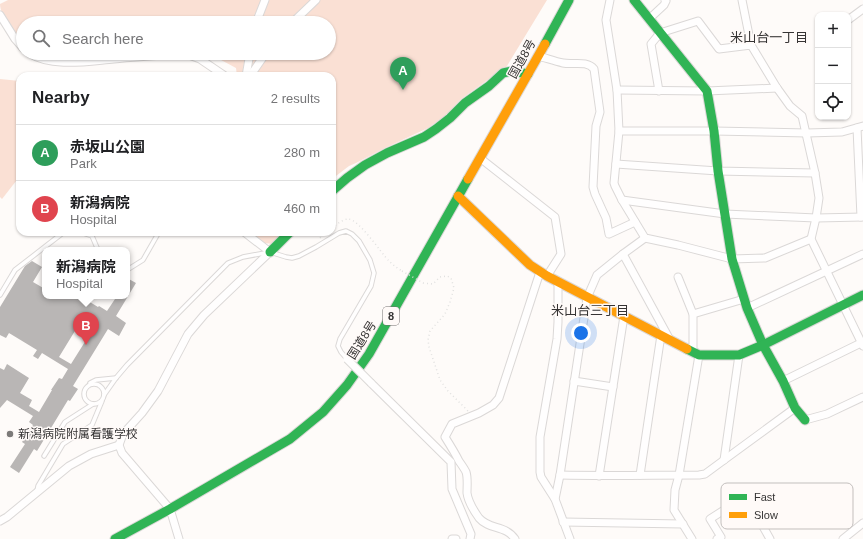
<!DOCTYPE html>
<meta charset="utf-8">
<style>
:root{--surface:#fff;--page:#f6f6f6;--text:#202124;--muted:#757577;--line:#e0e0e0;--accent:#7c7a79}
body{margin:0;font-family:Helvetica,"Noto Sans JP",sans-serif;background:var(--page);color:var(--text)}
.controls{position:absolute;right:12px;top:12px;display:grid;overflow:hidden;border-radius:8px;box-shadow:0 1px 3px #0004}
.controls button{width:36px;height:36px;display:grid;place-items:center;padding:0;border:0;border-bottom:1px solid var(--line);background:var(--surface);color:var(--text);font:20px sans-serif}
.you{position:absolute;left:581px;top:333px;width:14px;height:14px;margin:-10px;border:3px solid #fff;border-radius:50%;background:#1a73e8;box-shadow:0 0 0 6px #1a73e833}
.badge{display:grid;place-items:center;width:26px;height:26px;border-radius:50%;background:var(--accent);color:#fff;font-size:13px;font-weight:700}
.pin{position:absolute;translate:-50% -33px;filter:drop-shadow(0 1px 2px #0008)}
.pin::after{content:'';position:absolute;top:21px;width:14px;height:12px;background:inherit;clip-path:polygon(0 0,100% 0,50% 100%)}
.popup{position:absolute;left:42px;top:247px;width:88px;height:52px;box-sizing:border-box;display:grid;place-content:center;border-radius:8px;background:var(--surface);filter:drop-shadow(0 1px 3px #0005);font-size:13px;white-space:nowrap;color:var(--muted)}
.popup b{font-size:15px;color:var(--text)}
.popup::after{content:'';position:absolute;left:50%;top:100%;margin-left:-8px;border:8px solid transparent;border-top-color:var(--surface)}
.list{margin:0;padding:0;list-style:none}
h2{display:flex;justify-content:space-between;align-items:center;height:52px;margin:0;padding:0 16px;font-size:17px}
h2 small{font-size:13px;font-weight:400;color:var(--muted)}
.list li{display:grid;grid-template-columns:26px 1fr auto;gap:12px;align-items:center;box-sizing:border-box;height:56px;padding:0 16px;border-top:1px solid var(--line)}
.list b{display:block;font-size:15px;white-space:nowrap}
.list p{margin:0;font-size:13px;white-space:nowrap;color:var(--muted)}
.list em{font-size:13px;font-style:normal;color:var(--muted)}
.icon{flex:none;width:22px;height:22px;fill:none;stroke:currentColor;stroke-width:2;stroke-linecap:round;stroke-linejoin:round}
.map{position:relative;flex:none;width:863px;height:539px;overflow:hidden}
.search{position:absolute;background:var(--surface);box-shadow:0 1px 3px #0004;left:16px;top:16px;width:320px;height:44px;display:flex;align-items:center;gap:10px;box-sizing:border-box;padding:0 14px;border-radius:22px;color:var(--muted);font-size:15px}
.panel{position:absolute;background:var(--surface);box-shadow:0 1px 3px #0004;left:16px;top:72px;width:320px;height:164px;border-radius:12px}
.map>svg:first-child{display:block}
.green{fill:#fae0d4}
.building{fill:#b9b6b5;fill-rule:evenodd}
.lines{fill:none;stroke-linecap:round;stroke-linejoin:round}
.lane-casing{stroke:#dbd8d7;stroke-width:5.5}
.street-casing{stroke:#dbd8d7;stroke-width:9}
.fast-casing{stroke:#dbd8d7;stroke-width:11}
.slow-casing{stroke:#dbd8d7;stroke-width:11}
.path{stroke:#e1e1e0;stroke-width:1.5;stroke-dasharray:1 3;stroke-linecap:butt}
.lane{stroke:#fffefe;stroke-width:3.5}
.street{stroke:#fffefe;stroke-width:7}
.fast{stroke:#30b455;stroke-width:9}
.slow{stroke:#ff9f0a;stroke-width:9}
.street-bridge-casing{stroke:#dbd8d7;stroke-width:9;stroke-linecap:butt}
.path-bridge{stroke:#e1e1e0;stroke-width:1.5;stroke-dasharray:1 3;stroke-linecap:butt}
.street-bridge{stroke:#fffefe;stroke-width:7}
.poi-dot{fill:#7c7a79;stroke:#fffaf8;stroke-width:1.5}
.labels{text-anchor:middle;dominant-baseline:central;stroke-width:3;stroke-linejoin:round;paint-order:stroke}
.shield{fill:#fffaf8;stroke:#726f6f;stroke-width:1}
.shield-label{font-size:11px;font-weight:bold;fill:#363434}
.street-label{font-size:12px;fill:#363434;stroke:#fffaf8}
.poi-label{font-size:12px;fill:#363434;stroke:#fffaf8;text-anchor:start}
.neighbourhood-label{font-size:13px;fill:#363434;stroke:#fffaf8}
.key{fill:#fffaf8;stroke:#c3bfbd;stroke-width:1}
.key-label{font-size:11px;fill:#363434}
</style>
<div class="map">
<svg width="863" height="539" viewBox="0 0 863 539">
<rect width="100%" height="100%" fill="#fefbf9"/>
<g class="green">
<path d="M8 0H547L507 66 461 99 445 116 428 128 385 148 356 163 349 166 332 179V76H237L236 68 208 53H329V23H23V43C15 34 0 16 0 4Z"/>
<path d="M41 53H152C136 56 121 56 105 57 82 58 63 59 41 53Z"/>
<path d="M0 79 20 81V176L2 199 0 197Z"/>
<path d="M252 232H284L273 244 264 243Z"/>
</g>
<path class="building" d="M32 261 42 267 33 282 45 289V296H80L98 307 99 306 107 311 117 296H127V278L136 283 116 316 126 323 119 336 108 329 73 386 78 389 70 401 68 400 37 451 34 449 19 473 10 467 25 444 22 442 33 425 29 422 33 416 7 400 0 408V368L4 370 7 364 29 378 20 393 32 400 29 406 39 412 52 390H51L59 378 62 379 68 369 42 353 38 359 33 356 37 350 9 333 6 338 0 335V307L25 266ZM81 321 93 329 71 364 59 357Z"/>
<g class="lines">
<defs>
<g id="lane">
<path d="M80 232 92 236 98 250"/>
<path d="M127 270 143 260 159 232"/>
<path d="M0 295 15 270 64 232"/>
<path d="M90 383 96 380 116 378"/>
<circle cx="94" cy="394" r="10"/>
<path d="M104 395 116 378 127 365 228 263 243 257 270 252 286 257 292 258 299 256 316 247 339 233 346 231 352 234 359 241 370 260 374 273 371 286 340 339 338 346 341 352 347 359"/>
<path d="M44 456 65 422 93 404"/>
<path d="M37 491 38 486 63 444 92 425 102 401"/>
</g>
<g id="street">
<path d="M610 0 606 20 617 90 619 131 614 183 615 186 622 200 645 238 678 245 732 259 765 258 811 239"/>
<path d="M742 0 751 45"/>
<path d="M0 15 15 39 23 48"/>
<path d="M649 19 664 5 666 1 665 0"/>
<path d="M848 20 863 9"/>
<path d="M256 23 265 0"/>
<path d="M292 23 316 0"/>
<path d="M29 53C52 68 89 61 114 59 133 57 153 56 172 54H186L200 59 225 76"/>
<path d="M538 56C546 58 554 61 563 63 573 65 587 60 594 69L600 112 596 126 593 187 595 194 606 218 609 234 635 222"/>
<path d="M246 76 250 53"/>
<path d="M250 76 266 53"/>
<path d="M617 90 707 91 777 88"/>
<path d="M659 91 651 44 660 33 698 21 719 49 751 45 777 88 790 106 802 116 815 173 819 198 816 218 811 239 863 346"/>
<path d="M857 128 861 217"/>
<path d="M619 131H714L807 133 842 132 863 126"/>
<path d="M480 158 555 217 561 254 547 276"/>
<path d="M616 164 718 171 815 173"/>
<path d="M622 200 725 214 816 218 863 217"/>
<path d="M623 254 670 340"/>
<path d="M678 277 693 314V352"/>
<path d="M747 308 863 254"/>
<path d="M693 314 744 299"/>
<path d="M574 381 613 387"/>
<path d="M783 381 863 342"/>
<path d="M371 383 451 462 452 489 471 534 470 539"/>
<path d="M805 420 827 414 863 397"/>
<path d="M724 460 739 355"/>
<path d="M560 475C606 476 653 475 699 475L705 474 724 460 795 408"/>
<path d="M640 475 661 335"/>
<path d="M599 476 624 316"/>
<path d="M555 499 541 477 540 472V437L557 339 558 322V283"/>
<path d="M0 521 7 517 69 466 91 454 119 445"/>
<path d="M563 522 683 524"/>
<path d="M179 539 170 509 122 453 119 445 123 434 142 413 158 391 188 334 204 315 270 252 244 232"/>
<path d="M452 539H456"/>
<path d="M515 539C506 525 489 530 479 518 474 511 468 501 467 493 467 486 468 478 466 472 464 468 461 464 459 461 455 453 450 445 445 437L452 424 479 413 493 405 499 398 540 272"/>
<path d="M570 539 555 499 560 475 587 298 597 275 623 254 645 238"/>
<path d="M692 539 674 510 675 490 679 475 699 355"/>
<path d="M717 539 721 537 710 519 746 496 770 539"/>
<path d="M843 539 863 523"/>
</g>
<g id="fast">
<path d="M634 0 707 91 714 131 718 171 732 259 747 308 763 345 783 381 795 408 805 420"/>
<path d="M545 44 569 0"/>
<path d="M332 191 347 178 365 165 387 153 424 137 436 129 450 118 465 103 489 86 503 73 512 71 528 74"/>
<path d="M270 252 290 232"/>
<path d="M687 349 699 355H739L763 345 863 295"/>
<path d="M115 539 170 509 290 439 323 412 347 385 369 354 468 179"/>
</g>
<g id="slow">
<path d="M468 179 545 44"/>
<path d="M458 196 530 265 547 276 687 349"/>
</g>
</defs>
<use href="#lane" class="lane-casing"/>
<use href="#street" class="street-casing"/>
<use href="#fast" class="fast-casing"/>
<use href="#slow" class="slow-casing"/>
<g class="path">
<path d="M332 228C336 225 343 219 348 219 359 219 381 253 389 261 393 265 397 268 402 271"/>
<path d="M320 238 326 232"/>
<path d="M423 283 433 284 440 277 447 276 451 278 454 288 450 302 445 314 430 331 428 340 429 347 440 380 448 391 468 411"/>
</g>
<use href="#lane" class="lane"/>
<use href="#street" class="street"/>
<use href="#fast" class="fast"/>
<use href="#slow" class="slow"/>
<defs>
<path id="street-bridge" d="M347 359 371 383"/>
</defs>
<use href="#street-bridge" class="street-bridge-casing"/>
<path class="path-bridge" d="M402 271 423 283"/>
<use href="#street-bridge" class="street-bridge"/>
</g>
<circle class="poi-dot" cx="10" cy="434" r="4"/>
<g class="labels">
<rect class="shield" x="383" y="307" width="16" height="18" rx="3"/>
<g class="shield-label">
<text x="391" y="316">8</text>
</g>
<g class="street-label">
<text transform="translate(522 59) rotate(-61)">国道8号</text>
<text transform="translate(362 340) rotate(-58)">国道8号</text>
</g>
<g class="poi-label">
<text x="18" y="434">新潟病院附属看護学校</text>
</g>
<g class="neighbourhood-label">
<text x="769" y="37">米山台一丁目</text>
<text x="590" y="310">米山台三丁目</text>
</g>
</g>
<rect x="721" y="483" width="132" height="46" rx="6" class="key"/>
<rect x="729" y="494" width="18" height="6" fill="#30b455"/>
<rect x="729" y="512" width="18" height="6" fill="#ff9f0a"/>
<g class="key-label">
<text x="754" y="501">Fast</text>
<text x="754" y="519">Slow</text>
</g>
</svg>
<div class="controls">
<button>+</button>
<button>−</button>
<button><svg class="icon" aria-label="locate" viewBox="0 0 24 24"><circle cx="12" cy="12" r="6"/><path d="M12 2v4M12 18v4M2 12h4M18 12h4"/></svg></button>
</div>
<div class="you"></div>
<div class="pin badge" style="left:403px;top:90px;background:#2e9e5b">A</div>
<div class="pin badge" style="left:86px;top:345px;background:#e0444e">B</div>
<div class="popup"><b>新潟病院</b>Hospital</div>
<div class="search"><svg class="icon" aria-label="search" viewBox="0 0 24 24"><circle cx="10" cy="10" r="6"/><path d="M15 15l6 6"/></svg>Search here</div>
<section class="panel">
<h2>Nearby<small>2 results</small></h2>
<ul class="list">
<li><span class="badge" style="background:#2e9e5b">A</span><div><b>赤坂山公園</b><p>Park</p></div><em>280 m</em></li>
<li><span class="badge" style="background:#e0444e">B</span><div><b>新潟病院</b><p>Hospital</p></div><em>460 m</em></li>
</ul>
</section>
</div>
